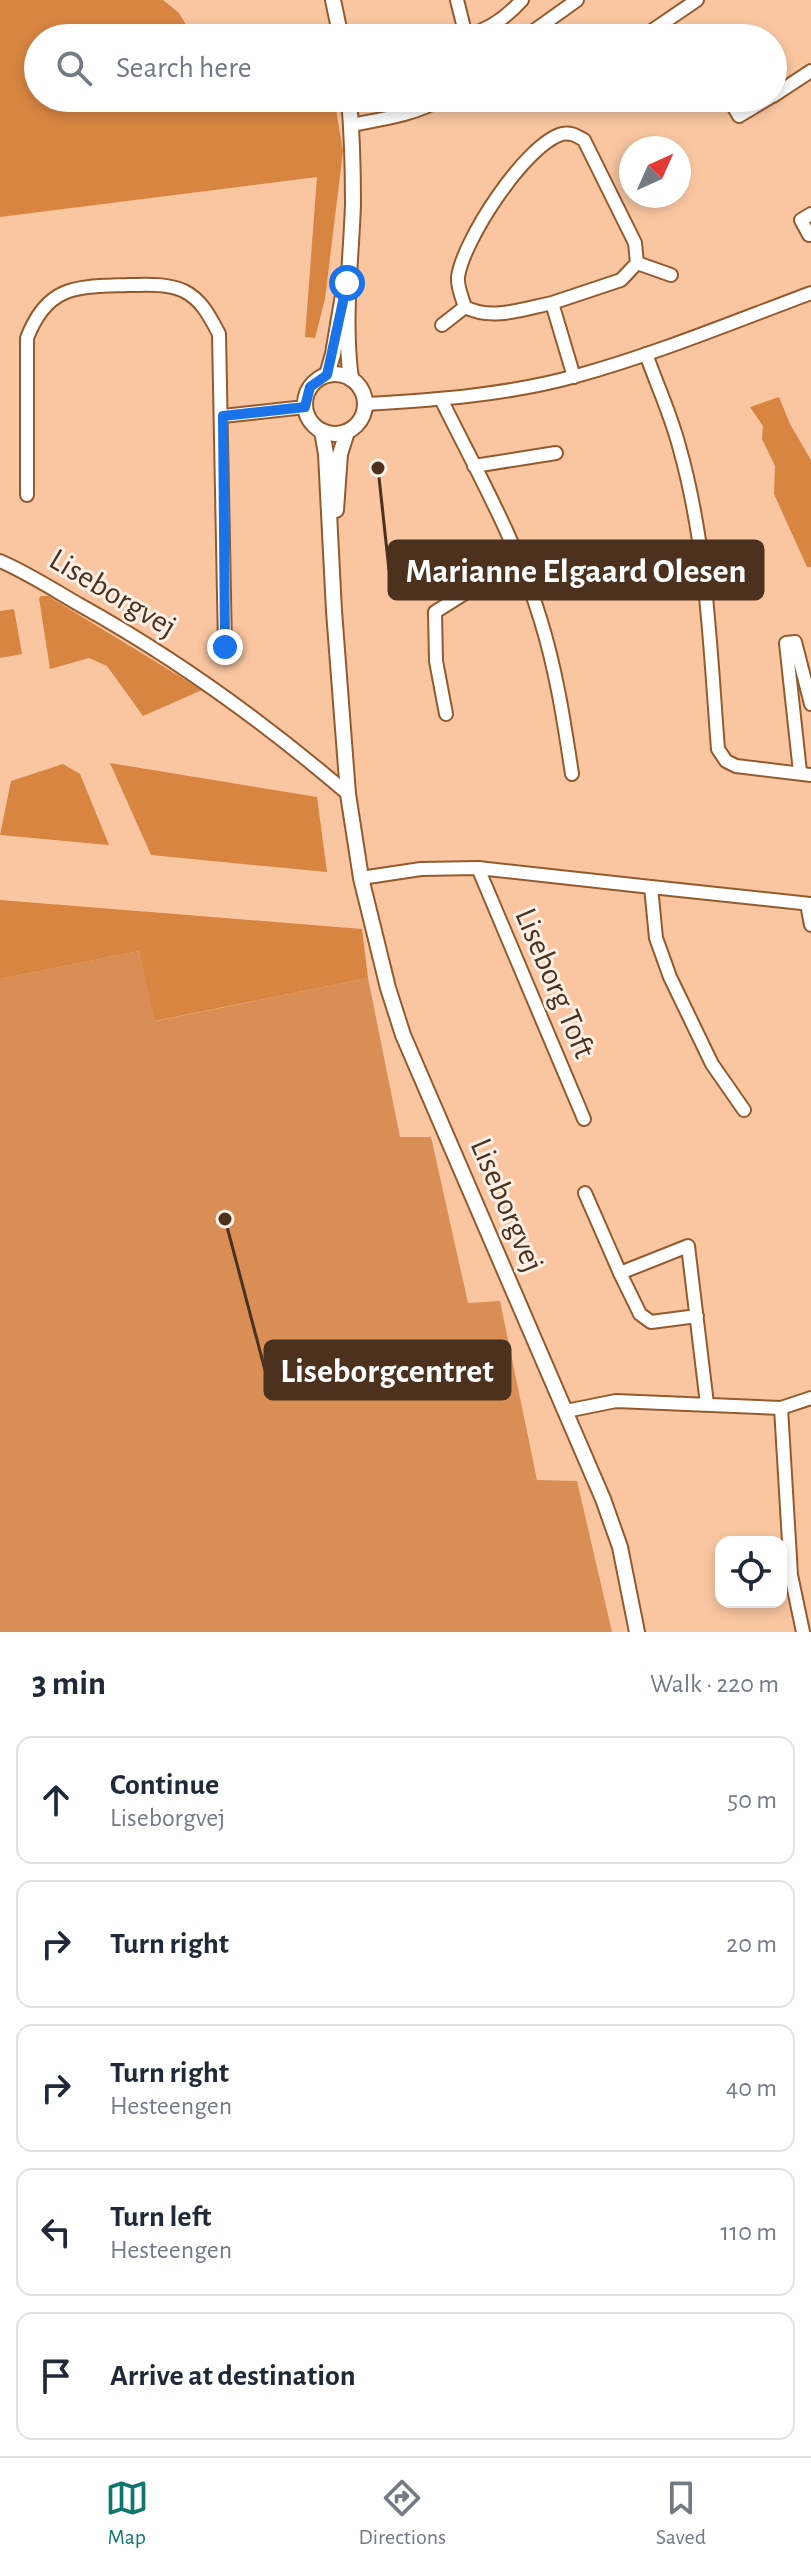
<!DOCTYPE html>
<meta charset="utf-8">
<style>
:root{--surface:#fff;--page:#f6f6f7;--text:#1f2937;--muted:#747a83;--line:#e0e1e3;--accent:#0f766e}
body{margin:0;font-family:"Alegreya Sans",sans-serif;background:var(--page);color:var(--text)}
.controls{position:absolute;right:24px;bottom:24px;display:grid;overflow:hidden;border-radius:16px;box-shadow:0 4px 12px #0003}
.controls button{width:72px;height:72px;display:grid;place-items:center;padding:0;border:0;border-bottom:2px solid var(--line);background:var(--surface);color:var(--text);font:40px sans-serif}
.compass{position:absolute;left:619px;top:136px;width:72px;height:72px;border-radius:50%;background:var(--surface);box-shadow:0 4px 12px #0003;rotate:45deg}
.stop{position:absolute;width:24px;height:24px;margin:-18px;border:6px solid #1a73e8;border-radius:50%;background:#fff}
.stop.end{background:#1a73e8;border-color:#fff;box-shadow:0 2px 8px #0008}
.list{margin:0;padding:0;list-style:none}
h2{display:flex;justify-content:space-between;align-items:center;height:104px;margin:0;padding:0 32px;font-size:34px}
h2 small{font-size:26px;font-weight:400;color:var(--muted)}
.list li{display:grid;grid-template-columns:52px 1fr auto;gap:24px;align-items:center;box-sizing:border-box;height:128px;margin:0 16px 16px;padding:0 16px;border:2px solid var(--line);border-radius:16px}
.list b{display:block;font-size:30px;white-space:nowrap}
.list p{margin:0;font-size:26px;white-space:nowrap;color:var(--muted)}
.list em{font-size:26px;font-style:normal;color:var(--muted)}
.icon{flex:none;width:44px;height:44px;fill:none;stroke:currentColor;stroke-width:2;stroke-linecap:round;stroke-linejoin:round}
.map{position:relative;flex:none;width:811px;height:1632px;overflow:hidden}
.search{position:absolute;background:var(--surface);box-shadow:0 4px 12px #0003;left:24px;right:24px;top:24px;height:88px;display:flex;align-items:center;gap:20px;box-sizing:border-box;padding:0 28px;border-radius:44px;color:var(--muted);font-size:30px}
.sheet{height:824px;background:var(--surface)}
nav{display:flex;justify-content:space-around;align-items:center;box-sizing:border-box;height:112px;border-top:2px solid var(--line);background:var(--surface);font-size:22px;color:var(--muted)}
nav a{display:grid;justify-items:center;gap:4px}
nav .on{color:var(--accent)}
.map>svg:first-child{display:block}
.green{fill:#d88e55}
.forest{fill:#d88542}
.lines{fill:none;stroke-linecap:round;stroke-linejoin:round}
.minor-casing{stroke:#935b2d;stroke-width:16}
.tertiary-casing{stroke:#935b2d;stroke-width:18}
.minor{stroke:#fff;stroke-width:12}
.tertiary{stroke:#fff;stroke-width:14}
.route{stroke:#1a73e8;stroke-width:10}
.labels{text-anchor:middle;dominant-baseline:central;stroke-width:6;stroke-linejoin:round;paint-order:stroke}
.street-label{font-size:32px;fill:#4b311e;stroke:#fef0e7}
.leader{fill:none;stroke:#4b311e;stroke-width:3}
.callout-dot{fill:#4b311e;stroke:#fef0e7;stroke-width:3}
.callout{fill:#4b311e;stroke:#4b311e;stroke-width:3}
.callout-label{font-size:34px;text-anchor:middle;font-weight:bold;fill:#fff}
</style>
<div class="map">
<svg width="811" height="1632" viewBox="0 0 811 1632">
<rect width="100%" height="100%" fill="#f9c6a1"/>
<path class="green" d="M139 951 156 1021 368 978 400 1137H431L468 1303 500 1301 537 1480 577 1481 612 1632H0V979Z"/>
<g class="forest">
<path d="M0 0H163L179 13 194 38H38V98H271L280 105 293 98H334L343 151 325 299 315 338 305 337 317 177 0 217Z"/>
<path d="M779 397 790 424 811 460V567H807L774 494 775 466 762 439 763 426 750 407Z"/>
<path d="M41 596H48L202 690 143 716 107 666 89 658 50 669 39 598Z"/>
<path d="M14 609 22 654 0 658V611Z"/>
<path d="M110 763 317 797 327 872 151 855Z"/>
<path d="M63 764 80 774 109 845 0 835 11 781Z"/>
<path d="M0 900 362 929 368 978 155 1021 139 951 0 979Z"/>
</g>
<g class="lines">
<defs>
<g id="minor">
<path d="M457 0 466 36C489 30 506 18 522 0"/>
<path d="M647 34 697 0"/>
<path d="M524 38 577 0"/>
<path d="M773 96 811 71"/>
<path d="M729 99 739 116 769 98"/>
<path d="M351 125C383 119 415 115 443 98"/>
<path d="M809 235 801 220 811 214"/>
<path d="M637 263 671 275"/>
<path d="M552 303C523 309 492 321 465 307 462 298 457 286 458 277 463 240 526 144 562 134 571 132 577 136 584 140L635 243 637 263 621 280 552 303 574 377"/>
<path d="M442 325 465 307"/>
<path d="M646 354C657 385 671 415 679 446 707 544 710 648 718 749L726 761 736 766 811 775"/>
<path d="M441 399C476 470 517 542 540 618 556 669 564 721 572 774"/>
<path d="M365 404C436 400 507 395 576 376 656 354 733 322 811 293"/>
<path d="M223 416 305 407"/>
<path d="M474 466 556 453"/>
<path d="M27 495V338C48 284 77 287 128 285 147 285 166 283 184 291 202 300 210 317 219 334L225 647"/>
<path d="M0 561C28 573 54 590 80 605 177 659 264 722 348 794"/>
<path d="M522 570 571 558"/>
<path d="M446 714 436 661 435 612 518 560"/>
<path d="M800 772 786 643 795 642 811 704"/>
<path d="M478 868 651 887 656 938 670 977 712 1064 744 1110"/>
<path d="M361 878 421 869 478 868 584 1119"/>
<path d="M651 887 811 904"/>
<path d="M807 904 811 925"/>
<path d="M585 1193 620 1273"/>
<path d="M697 1316 651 1322 640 1314 620 1273 688 1246 707 1404"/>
<path d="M781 1408 791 1575 803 1632"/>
<path d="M566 1411 616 1401 781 1408 811 1398"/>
</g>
<g id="tertiary">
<path d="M333 0 341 38"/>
<path d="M349 98C352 133 353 169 353 204 351 262 343 321 351 379"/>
<circle cx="335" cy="404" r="30"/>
<path d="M327 375 333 354 343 295"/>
<path d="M322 431 326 454 334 611 348 794 361 878 388 988 403 1035 603 1499 620 1547 637 1632"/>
<path d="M336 510 340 454 347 432"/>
</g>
</defs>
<use href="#minor" class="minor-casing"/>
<use href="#tertiary" class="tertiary-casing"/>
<use href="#minor" class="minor"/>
<use href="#tertiary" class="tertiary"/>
</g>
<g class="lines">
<path class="route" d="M225 647 223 416 305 407 310 387 327 375 347 283"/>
</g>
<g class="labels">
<g class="street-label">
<text transform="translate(113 593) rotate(31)">Liseborgvej</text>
<text transform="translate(555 983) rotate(67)">Liseborg Toft</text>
<text transform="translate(507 1205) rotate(67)">Liseborgvej</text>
</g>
</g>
<path class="leader" d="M378 468L389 570M225 1219L265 1370"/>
<g class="callout-dot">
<circle cx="378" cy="468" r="8"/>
<circle cx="225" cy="1219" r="8"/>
</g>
<g class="callout">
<rect x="389" y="541" width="374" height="58" rx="8"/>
<rect x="265" y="1341" width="245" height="58" rx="8"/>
</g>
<g class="callout-label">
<text x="576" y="582">Marianne Elgaard Olesen</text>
<text x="387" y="1382">Liseborgcentret</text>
</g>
</svg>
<div class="controls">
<button><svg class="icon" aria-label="locate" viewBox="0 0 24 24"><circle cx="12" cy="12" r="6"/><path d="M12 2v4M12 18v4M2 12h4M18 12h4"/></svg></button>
</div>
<svg class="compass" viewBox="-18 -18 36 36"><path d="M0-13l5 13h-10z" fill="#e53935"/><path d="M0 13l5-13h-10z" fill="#747a83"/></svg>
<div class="stop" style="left:347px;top:283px"></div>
<div class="stop end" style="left:225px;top:647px"></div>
<div class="search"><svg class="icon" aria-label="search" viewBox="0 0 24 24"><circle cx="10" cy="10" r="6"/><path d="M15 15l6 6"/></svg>Search here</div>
</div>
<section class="sheet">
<h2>3 min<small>Walk · 220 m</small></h2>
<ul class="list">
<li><svg class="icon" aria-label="ahead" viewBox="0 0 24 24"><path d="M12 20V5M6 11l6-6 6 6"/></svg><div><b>Continue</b><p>Liseborgvej</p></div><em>50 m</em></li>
<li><svg class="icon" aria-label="right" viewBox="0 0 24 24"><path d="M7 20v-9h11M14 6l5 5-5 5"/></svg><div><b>Turn right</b></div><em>20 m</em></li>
<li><svg class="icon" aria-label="right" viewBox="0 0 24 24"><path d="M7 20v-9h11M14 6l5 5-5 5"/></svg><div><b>Turn right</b><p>Hesteengen</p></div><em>40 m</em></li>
<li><svg class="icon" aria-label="left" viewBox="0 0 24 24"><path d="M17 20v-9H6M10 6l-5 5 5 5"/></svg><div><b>Turn left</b><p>Hesteengen</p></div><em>110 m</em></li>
<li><svg class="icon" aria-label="arrive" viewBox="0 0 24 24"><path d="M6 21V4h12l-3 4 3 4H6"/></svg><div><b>Arrive at destination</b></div></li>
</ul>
</section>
<nav>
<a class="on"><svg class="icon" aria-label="map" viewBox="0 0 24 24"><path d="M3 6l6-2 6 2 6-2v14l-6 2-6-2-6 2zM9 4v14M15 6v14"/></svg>Map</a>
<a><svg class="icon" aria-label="directions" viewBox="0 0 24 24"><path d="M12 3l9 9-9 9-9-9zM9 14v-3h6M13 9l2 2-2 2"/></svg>Directions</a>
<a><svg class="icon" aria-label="saved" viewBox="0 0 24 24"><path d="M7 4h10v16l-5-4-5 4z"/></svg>Saved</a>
</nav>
